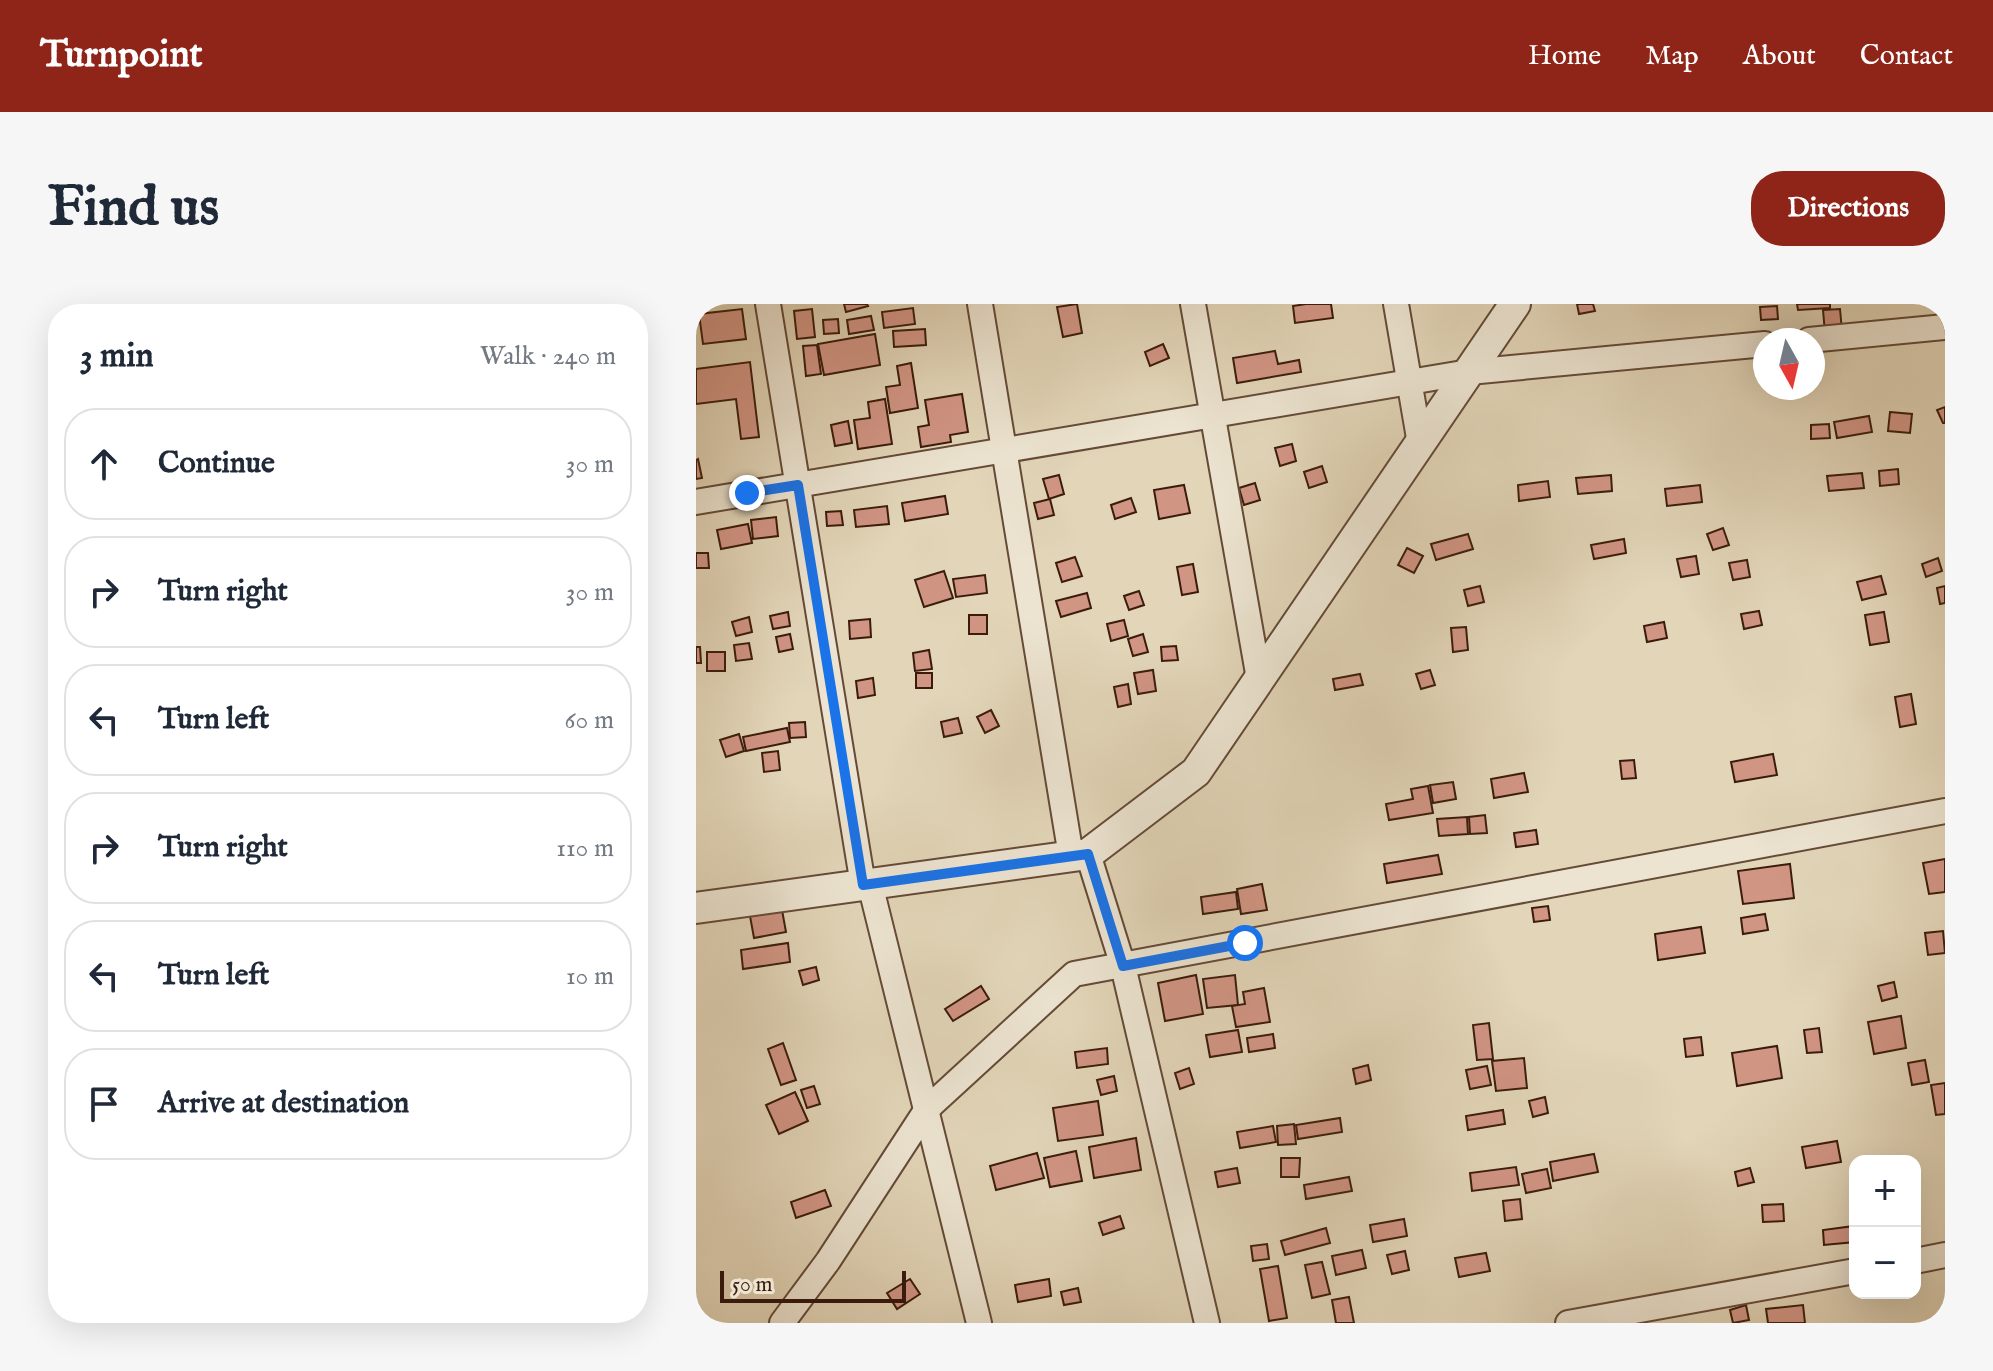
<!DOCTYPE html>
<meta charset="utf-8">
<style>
:root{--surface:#fff;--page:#f6f6f7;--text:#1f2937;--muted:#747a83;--line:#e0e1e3;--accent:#8f2418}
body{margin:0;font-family:"IM FELL English",serif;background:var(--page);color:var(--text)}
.controls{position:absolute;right:24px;bottom:24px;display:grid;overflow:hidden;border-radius:16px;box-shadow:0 8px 32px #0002}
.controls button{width:72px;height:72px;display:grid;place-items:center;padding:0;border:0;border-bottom:2px solid var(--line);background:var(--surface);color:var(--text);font:40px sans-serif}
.compass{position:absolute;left:1057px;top:24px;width:72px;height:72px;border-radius:50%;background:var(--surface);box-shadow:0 8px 32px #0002;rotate:172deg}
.scale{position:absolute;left:24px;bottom:20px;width:186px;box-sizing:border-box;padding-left:8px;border:4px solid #3b1c0c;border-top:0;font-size:22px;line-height:28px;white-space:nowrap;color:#3b1c0c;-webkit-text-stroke:6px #ece4d1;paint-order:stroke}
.stop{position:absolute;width:24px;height:24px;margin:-18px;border:6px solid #1a73e8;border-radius:50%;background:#fff}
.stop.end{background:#1a73e8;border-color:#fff;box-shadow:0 2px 8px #0008}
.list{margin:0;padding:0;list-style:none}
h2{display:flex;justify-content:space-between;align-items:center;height:104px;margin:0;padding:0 32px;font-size:34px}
h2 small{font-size:26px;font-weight:400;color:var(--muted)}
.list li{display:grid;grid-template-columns:52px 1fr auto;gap:24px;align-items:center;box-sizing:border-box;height:112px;margin:0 16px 16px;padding:0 16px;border:2px solid var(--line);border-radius:32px}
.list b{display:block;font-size:30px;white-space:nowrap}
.list em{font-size:26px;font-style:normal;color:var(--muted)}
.icon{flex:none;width:44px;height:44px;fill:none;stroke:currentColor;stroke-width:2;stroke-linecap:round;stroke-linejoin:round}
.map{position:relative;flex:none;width:1249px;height:1019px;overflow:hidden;border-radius:32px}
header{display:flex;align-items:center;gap:48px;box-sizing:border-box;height:112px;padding:0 40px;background:var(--accent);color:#fff}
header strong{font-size:38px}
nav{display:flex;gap:44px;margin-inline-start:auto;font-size:28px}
.intro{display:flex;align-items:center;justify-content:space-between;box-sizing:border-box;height:192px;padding:0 48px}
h1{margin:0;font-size:56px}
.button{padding:20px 36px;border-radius:32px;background:var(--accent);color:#fff;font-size:28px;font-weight:700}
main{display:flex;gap:48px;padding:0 48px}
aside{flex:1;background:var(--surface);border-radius:32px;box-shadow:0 8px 32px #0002}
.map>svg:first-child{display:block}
.building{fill:#d19584;stroke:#3b1c0c;stroke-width:2}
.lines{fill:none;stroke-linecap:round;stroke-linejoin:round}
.minor-casing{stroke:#654a37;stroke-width:28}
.tertiary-casing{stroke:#654a37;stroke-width:34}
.minor{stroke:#ece4d1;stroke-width:24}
.tertiary{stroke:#ece4d1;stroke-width:30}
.route{stroke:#1a73e8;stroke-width:10}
</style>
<header>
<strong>Turnpoint</strong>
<nav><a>Home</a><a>Map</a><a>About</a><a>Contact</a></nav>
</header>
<div class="intro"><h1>Find us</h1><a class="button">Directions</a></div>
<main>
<aside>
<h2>3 min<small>Walk · 240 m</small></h2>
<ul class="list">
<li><svg class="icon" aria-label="ahead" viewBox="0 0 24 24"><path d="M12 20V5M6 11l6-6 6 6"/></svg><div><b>Continue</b></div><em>30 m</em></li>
<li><svg class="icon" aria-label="right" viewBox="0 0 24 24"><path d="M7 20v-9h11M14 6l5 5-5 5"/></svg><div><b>Turn right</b></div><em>30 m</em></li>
<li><svg class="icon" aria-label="left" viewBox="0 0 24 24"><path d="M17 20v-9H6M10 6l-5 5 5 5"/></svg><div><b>Turn left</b></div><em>60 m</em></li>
<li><svg class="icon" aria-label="right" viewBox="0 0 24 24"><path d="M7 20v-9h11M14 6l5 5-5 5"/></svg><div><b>Turn right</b></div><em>110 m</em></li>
<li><svg class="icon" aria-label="left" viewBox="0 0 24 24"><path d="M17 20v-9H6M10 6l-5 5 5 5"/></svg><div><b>Turn left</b></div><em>10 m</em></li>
<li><svg class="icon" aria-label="arrive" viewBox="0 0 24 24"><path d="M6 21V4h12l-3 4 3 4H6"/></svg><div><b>Arrive at destination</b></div></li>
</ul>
</aside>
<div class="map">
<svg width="1249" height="1019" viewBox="0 0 1249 1019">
<rect width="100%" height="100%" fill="#e2d5b8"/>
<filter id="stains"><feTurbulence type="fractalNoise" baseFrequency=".0025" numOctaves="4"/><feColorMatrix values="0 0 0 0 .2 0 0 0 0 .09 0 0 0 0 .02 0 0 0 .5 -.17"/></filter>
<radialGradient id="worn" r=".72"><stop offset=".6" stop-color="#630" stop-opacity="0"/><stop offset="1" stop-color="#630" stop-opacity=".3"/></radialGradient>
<g class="building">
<path d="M148 0H171L172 2 150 8Z"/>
<path d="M381 0 386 29 367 33 361 3Z"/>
<path d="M610 0H635L637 14 599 19 597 2Z"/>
<path d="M881 0H897L899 7 883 10Z"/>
<path d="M1101 0H1134V4L1102 6Z"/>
<path d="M1081 2 1082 15 1065 16 1064 3Z"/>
<path d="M217 4 219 20 188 24 186 8Z"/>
<path d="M46 5 50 35 7 40 3 10Z"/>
<path d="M116 5 119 33 101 35 98 7Z"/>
<path d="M1144 5 1146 27 1129 29 1127 6Z"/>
<path d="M175 12 178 26 153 30 151 16Z"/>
<path d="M142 15 143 29 128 30 127 16Z"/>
<path d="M229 25 230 41 198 43 197 27Z"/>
<path d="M179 30 184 61 128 71 122 40Z"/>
<path d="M467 40 473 54 454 62 449 48Z"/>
<path d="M121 41 125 70 110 72 107 42Z"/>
<path d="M579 47 582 60 603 56 605 68 541 79 537 54Z"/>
<path d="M54 58 63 133 45 135 40 95 0 100V65Z"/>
<path d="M215 59 222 104 194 109 190 83 204 81 201 62Z"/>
<path d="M266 90 272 128 254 131 255 138 225 143 222 123 233 121 229 96Z"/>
<path d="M189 95 196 140 162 145 158 116 174 114 172 98Z"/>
<path d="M1249 103V119H1247L1241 106Z"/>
<path d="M1194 108 1216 110 1214 129 1192 127Z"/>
<path d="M1173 112 1176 128 1141 134 1138 118Z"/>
<path d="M152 117 156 139 139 142 135 121Z"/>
<path d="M1133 120 1134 134 1115 135V121Z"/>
<path d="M596 140 600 157 584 162 579 144Z"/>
<path d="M2 155 6 174 0 175V156Z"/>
<path d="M626 162 631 178 613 184 608 168Z"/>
<path d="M1202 165 1203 180 1184 182 1183 167Z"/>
<path d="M1166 169 1168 184 1133 187 1131 172Z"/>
<path d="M363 171 368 190 353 195 347 175Z"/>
<path d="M915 171 916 187 882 190 880 174Z"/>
<path d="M852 177 854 193 823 197 822 181Z"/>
<path d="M559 179 564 196 548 201 543 184Z"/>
<path d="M488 181 494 209 463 215 458 186Z"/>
<path d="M1004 181 1006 198 971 202 969 185Z"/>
<path d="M249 192 252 210 209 217 206 199Z"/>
<path d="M435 194 440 208 419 215 415 201Z"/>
<path d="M354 195 358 211 342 215 338 199Z"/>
<path d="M191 202 193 220 160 223 158 206Z"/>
<path d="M145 207 147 221 131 222 130 208Z"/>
<path d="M80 213 82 232 57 235 55 216Z"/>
<path d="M52 220 56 239 25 245 21 226Z"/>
<path d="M1027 224 1033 241 1017 246 1011 230Z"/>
<path d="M772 230 777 245 740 256 735 240Z"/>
<path d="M928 235 930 249 898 255 895 241Z"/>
<path d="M711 244 727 252 718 269 702 261Z"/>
<path d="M0 249H12L13 264H0Z"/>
<path d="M1000 252 1003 270 985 273 981 255Z"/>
<path d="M379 253 386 272 366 278 360 259Z"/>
<path d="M1242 254 1246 267 1230 273 1226 260Z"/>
<path d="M1051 256 1054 273 1037 276 1033 259Z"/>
<path d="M497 260 502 288 486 291 481 263Z"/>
<path d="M248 267 257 294 228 303 219 276Z"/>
<path d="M289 271 291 289 260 293 257 275Z"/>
<path d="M1185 272 1190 290 1166 296 1161 278Z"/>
<path d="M784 282 788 298 772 302 768 286Z"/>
<path d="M1249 282V299L1244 300 1241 284Z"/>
<path d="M443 287 448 301 433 306 428 292Z"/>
<path d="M391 289 395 304 365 313 360 297Z"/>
<path d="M1063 307 1066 321 1048 325 1045 310Z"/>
<path d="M92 308 94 322 77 325 74 312Z"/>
<path d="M1188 308 1193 338 1174 341 1169 311Z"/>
<rect x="273" y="311" width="18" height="19"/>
<path d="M53 313 56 328 40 332 36 318Z"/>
<path d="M174 315 175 333 154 335 153 317Z"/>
<path d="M428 316 432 332 415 337 411 320Z"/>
<path d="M968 318 971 334 951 338 948 322Z"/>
<path d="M770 323 772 346 757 348 755 324Z"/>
<path d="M94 330 97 345 83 348 80 333Z"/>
<path d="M447 330 452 348 437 352 432 335Z"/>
<path d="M53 339 56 355 40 357 38 341Z"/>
<path d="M480 342 482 356 466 357 465 343Z"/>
<path d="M0 343H4L5 359H0Z"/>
<path d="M233 346 236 365 219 367 217 349Z"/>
<rect x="11" y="348" width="18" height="19"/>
<path d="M457 366 460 387 442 390 438 369Z"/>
<path d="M734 366 739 381 725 385 720 370Z"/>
<rect x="220" y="369" width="16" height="15"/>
<path d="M664 370 667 381 639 386 637 375Z"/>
<path d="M177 374 179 391 162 394 160 377Z"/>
<path d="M432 380 435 400 422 403 418 383Z"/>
<path d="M1215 390 1220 420 1204 423 1199 393Z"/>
<path d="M295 406 303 422 289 429 281 413Z"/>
<path d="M262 414 266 429 248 433 245 418Z"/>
<path d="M109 418 110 433 94 434 93 419Z"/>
<path d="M91 424 94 438 50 447 47 433Z"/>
<path d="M43 430 48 447 30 453 24 436Z"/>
<path d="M82 447 84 466 68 468 66 449Z"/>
<path d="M1077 450 1081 471 1039 478 1035 458Z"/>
<path d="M938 456 940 474 926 475 924 457Z"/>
<path d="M828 469 832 488 798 494 795 475Z"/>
<path d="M757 478 760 495 737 499 734 481Z"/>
<path d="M732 482 737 509 693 516 690 500 717 495 715 485Z"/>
<path d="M789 511 791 529 774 530 773 513Z"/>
<path d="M771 513 772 530 743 532 741 515Z"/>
<path d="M840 526 842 540 820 543 818 529Z"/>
<path d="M742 551 746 570 691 579 688 560Z"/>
<path d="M1249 555V588L1233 590 1227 559Z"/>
<path d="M1094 560 1098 594 1047 600 1042 567Z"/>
<path d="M566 580 571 606 545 610 541 585Z"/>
<path d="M540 588 542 605 507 610 505 593Z"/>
<path d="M852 602 854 616 838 618 836 604Z"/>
<path d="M86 606 90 628 58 634 54 612Z"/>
<path d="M1069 610 1072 626 1047 630 1045 614Z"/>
<path d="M1005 623 1009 649 962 656 959 630Z"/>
<path d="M1247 627 1249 649 1232 651 1229 629Z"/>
<path d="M92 639 94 658 47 665 45 646Z"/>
<path d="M120 663 123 676 107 681 103 667Z"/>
<path d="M500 671 507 710 469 717 462 679Z"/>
<path d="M539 671 542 701 511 704 507 675Z"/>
<path d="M1198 678 1201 693 1186 697 1182 682Z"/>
<path d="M285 682 293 695 257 717 249 705Z"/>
<path d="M568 684 574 718 540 723 536 702 549 700 547 688Z"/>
<path d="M1205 712 1210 744 1178 750 1172 718Z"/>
<path d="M793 719 797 755 781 756 777 721Z"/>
<path d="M1123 724 1126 748 1111 749 1108 726Z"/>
<path d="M542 726 546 748 514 753 510 731Z"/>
<path d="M577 730 579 744 553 748 551 734Z"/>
<path d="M1005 733 1007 751 990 753 988 735Z"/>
<path d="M87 739 100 776 85 781 72 745Z"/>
<path d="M1081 742 1086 774 1041 782 1036 749Z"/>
<path d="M411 744 412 760 381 764 379 748Z"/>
<path d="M828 754 831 784 800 787 796 757Z"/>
<path d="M1229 756 1233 778 1216 781 1212 759Z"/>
<path d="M672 761 675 776 660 780 657 765Z"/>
<path d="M791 762 795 781 774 785 770 766Z"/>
<path d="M493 764 498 780 484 785 479 769Z"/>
<path d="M418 772 421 787 405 791 401 776Z"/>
<path d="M1249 779V810L1240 811 1235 781Z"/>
<path d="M118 782 124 800 111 804 105 786Z"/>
<path d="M99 788 112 817 83 830 70 801Z"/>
<path d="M849 793 852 809 837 813 833 797Z"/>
<path d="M402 797 407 831 362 837 357 804Z"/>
<path d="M807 806 809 820 772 826 770 812Z"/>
<path d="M644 814 646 828 602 835 600 821Z"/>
<path d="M598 820 600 840 582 841 581 822Z"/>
<path d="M577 822 580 838 544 844 541 828Z"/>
<path d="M440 834 445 866 398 874 393 843Z"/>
<path d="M1141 837 1145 858 1110 864 1106 843Z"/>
<path d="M380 847 386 877 354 883 348 854Z"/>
<path d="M341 849 348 874 300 886 294 862Z"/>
<path d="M898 850 902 868 857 877 854 858Z"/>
<path d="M585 854H604L603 873H585Z"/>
<path d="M820 863 823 881 776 887 774 869Z"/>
<path d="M541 864 544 879 522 883 519 868Z"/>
<path d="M1054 864 1058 878 1042 882 1039 868Z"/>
<path d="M851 865 855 884 830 889 826 870Z"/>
<path d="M653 873 656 887 610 895 608 881Z"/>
<path d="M129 886 135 902 100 914 95 898Z"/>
<path d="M824 895 826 915 809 917 807 897Z"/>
<path d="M1087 900 1088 917 1067 918 1066 901Z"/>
<path d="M424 912 428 924 407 931 403 919Z"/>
<path d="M708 915 711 932 677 938 674 921Z"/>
<path d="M1158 922 1159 938 1128 941 1127 926Z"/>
<path d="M630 924 634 939 589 951 585 937Z"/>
<path d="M571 940 573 955 557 957 555 942Z"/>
<path d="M666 946 670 964 640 971 636 952Z"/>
<path d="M709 947 713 966 696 970 691 951Z"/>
<path d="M790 949 794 967 763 973 759 954Z"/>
<path d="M626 958 634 990 616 994 609 961Z"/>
<path d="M582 962 591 1014 573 1017 564 965Z"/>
<path d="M214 975 224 990 201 1005 191 989Z"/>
<path d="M353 975 355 992 322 998 319 981Z"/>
<path d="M382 984 385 998 368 1001 365 988Z"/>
<path d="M653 993 658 1019H640L636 996Z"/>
<path d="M1050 1001 1053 1016 1037 1019 1034 1006Z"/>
<path d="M1107 1001 1109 1019H1072L1070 1005Z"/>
</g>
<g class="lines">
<defs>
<g id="minor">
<path d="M72 0 167 581"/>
<path d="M284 0 375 552"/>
<path d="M497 0 563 375"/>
<path d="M700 0 724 140"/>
<path d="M1113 36 1249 23"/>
<path d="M0 198 773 68 1069 40"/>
<path d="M392 550 427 662 511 1019"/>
<path d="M174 580 283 1019"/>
<path d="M1219 957 1249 951"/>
<path d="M86 1019 132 957 231 805 378 670 1249 507"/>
<path d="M872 1019 1159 967"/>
</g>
<path id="tertiary" d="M0 604 392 550 500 468 819 0"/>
</defs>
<use href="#minor" class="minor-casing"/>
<use href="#tertiary" class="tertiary-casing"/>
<use href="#minor" class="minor"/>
<use href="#tertiary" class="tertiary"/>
</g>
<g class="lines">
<path class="route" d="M51 189 102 181 167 581 392 550 427 662 549 639"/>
</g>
<rect width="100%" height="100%" filter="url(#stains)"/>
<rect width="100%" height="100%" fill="url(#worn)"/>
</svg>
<div class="controls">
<button>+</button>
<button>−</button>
</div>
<svg class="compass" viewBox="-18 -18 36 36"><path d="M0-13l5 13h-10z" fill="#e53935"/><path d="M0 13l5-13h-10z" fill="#747a83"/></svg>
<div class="scale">50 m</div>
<div class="stop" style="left:549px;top:639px"></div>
<div class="stop end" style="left:51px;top:189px"></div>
</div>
</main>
